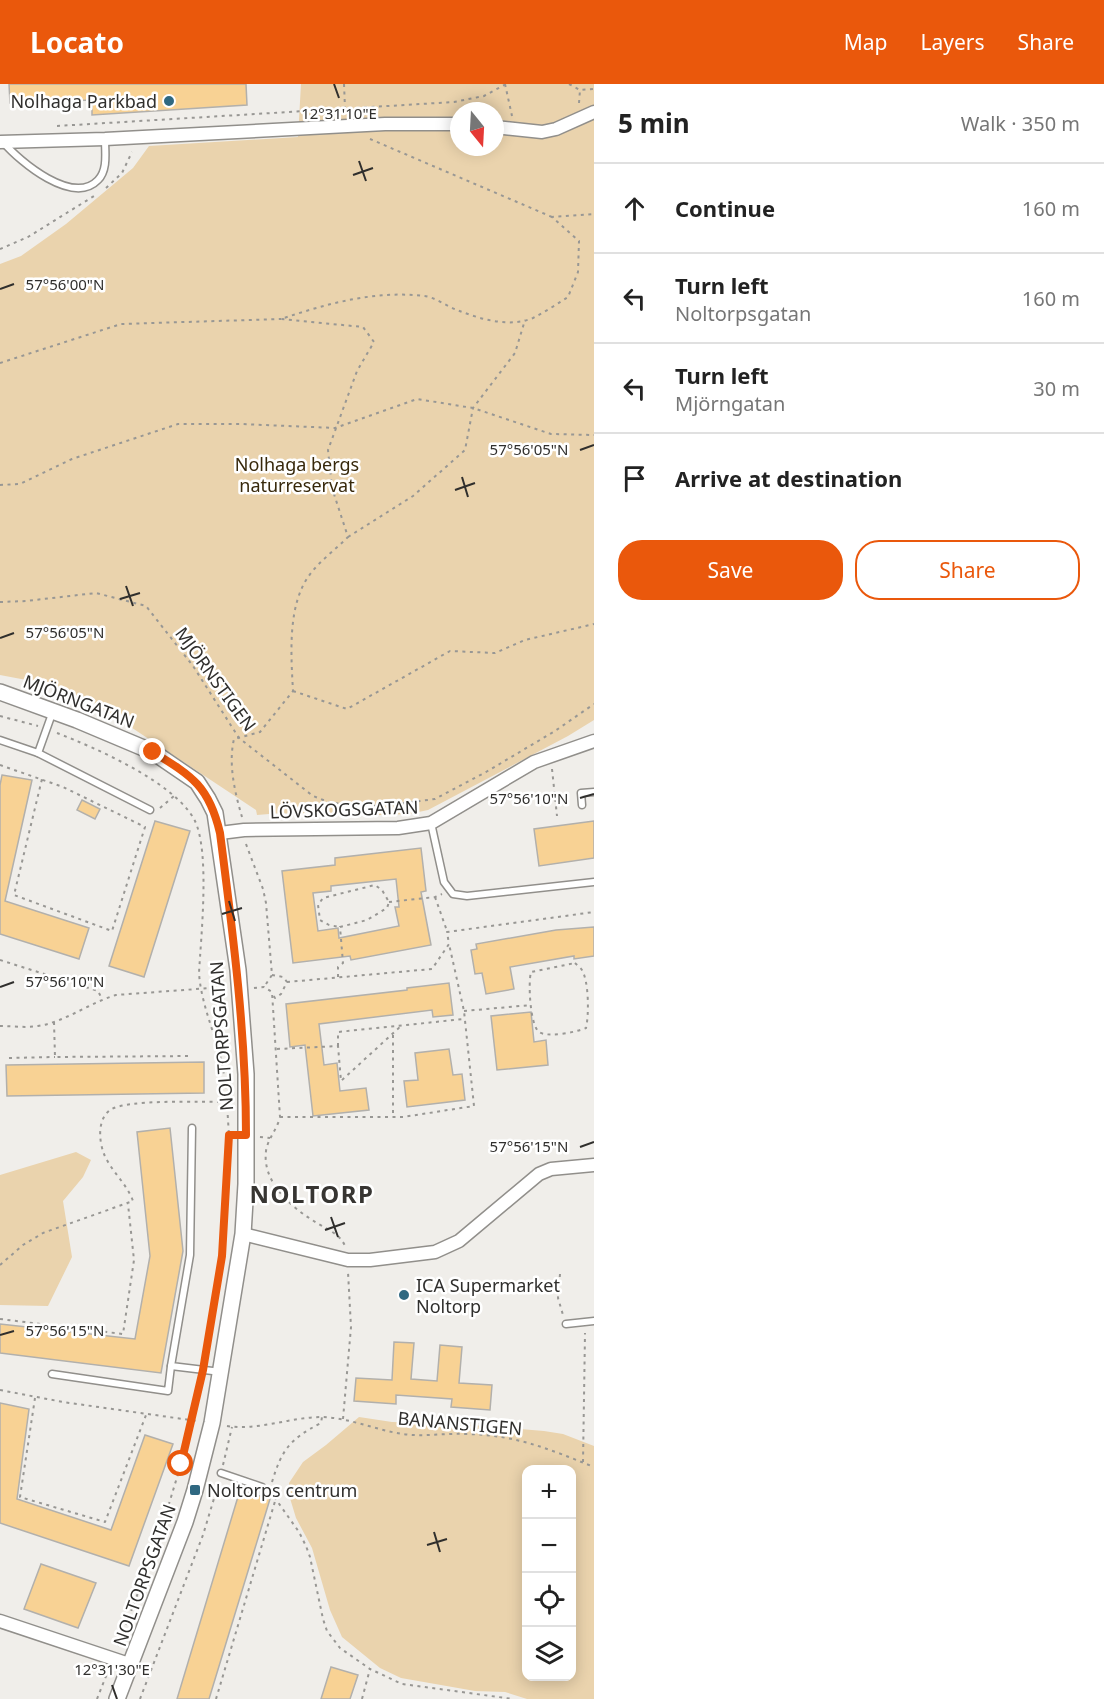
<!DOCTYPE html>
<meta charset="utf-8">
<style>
:root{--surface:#fff;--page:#f6f6f6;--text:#222;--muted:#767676;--line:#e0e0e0;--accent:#ea580c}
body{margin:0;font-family:"Noto Sans",sans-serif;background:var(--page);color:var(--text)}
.controls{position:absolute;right:18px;bottom:18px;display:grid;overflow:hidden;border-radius:12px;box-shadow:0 3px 15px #0003}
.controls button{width:54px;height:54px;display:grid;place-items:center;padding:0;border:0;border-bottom:2px solid var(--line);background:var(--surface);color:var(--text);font:30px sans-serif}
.compass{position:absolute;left:450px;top:18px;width:54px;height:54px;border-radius:50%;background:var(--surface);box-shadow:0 3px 15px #0003;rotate:162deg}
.stop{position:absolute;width:18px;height:18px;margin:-14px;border:4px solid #ea580c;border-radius:50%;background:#fff}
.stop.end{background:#ea580c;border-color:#fff;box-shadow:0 2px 6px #0008}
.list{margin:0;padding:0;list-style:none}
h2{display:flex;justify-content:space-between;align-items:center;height:78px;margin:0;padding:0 24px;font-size:26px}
h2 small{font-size:20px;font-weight:400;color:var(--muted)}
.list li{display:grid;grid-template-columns:39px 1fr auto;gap:18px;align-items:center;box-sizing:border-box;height:90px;padding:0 24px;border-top:2px solid var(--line)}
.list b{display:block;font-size:22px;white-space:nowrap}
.list p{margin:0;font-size:20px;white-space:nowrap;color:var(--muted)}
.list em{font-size:20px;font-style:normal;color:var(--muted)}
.actions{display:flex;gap:12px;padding:18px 24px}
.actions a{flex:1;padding:14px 0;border:2px solid var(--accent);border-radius:24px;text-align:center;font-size:21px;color:var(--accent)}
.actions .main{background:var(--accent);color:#fff}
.icon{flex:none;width:33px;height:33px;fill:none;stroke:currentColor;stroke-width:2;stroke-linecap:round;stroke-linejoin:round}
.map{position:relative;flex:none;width:594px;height:1615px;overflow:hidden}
header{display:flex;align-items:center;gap:36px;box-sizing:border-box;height:84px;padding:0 30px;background:var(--accent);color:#fff}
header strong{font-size:28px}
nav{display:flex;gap:33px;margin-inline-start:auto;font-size:21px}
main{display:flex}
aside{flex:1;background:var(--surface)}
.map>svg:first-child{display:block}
.green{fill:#ead3ad;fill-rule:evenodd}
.building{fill:#f8d294;stroke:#b2b0ac;stroke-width:1.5;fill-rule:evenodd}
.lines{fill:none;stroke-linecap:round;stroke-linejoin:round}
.service-casing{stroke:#918f8b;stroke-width:9}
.minor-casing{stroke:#918f8b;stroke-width:15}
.tertiary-casing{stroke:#918f8b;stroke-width:18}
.path{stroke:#989794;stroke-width:2;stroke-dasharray:3 4.5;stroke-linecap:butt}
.service{stroke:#fff;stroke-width:6}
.minor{stroke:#fff;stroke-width:12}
.tertiary{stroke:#fff;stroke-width:15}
.route{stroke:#ea580c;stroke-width:8}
.ticks{fill:none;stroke:#302f2d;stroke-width:2}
.poi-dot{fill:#2f6881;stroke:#fff;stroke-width:2}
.labels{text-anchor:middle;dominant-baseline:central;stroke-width:5;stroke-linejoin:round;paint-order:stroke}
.poi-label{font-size:18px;fill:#302f2d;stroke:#fff;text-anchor:start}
.park-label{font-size:18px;fill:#37280b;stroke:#fff}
.street-label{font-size:18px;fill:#302f2d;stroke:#fff}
.district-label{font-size:24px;font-weight:bold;letter-spacing:1.5px;fill:#373532;stroke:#fff}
.ticks-label{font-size:15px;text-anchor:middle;fill:#302f2d;stroke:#fff;stroke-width:5;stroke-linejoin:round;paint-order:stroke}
</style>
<header>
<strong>Locato</strong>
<nav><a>Map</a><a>Layers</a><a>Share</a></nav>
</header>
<main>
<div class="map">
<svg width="594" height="1615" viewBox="0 0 594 1615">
<rect width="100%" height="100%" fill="#f0eeea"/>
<g class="green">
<path d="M301 0H594V636L568 652 428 726 409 730 384 731H308L281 729 257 731 256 726 93 618 37 598 0 591V180L21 172 66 140 133 84 149 62 298 53ZM459 27H495V63H459Z"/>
<path d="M76 1068 91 1076 83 1093 63 1117 72 1173 48 1222 0 1221V1091Z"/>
<path d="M359 1333 392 1338 461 1340 544 1347 563 1350 594 1362V1615H527L505 1608 475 1607 401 1594 380 1584 342 1553 330 1526 312 1464 296 1434 289 1411V1399L303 1378 326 1361ZM526 1386H572V1592H526Z"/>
</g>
<g class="building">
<path d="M9 0H246L247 21 92 31V16L10 19Z"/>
<path d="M2 691 32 696 5 817 89 844 79 875 0 850V701Z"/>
<path d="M82 716 100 725 95 735 77 726Z"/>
<path d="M155 737 190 747 144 893 109 882Z"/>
<path d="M594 737V774L539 782 534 745Z"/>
<path d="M421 764 426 807 421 808 431 861 351 876 350 872 293 879 282 787 335 781V774ZM396 795 399 823H395L399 842 339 854 338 844 318 847 313 809 331 807V802Z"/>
<path d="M594 843V872L574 875V872L510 883 514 905 486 910 482 889 475 890 471 866 477 865 476 860 556 846Z"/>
<path d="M449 899 453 931 433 933 432 926 319 940 324 981 337 979 340 1007 366 1004 369 1026 313 1032 305 961 290 963 286 920 407 906V904Z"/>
<path d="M531 928 534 958 546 956 548 981 497 986 491 932Z"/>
<path d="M449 965 453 991 462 990 465 1016 407 1023 404 997 418 996 415 969Z"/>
<path d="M204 978V1009L7 1012 6 981Z"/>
<path d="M170 1044 183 1167 161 1289 0 1269V1240L135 1255 150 1172 137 1048Z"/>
<path d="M394 1258 414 1259 411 1295 437 1297 440 1261 462 1263 459 1299 492 1301 490 1326 451 1323 452 1315 396 1311V1320L354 1317 356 1294 392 1296Z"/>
<path d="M0 1319 29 1325 17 1415 111 1446 145 1351 173 1360 129 1482 0 1439Z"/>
<path d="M240 1406 270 1415 209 1615H177Z"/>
<path d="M41 1480 96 1499 78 1544 24 1525Z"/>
<path d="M331 1583 358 1591 350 1615H321Z"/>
</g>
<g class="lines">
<defs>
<g id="service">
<path d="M3 58C20 78 73 122 98 96 108 86 105 68 105 56"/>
<path d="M0 656 38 669 150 726"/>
<path d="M38 669 53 627"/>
<path d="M582 721 581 709 594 708"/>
<path d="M431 739 444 798 453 810 467 812 594 798"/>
<path d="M192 1044 190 1171 171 1282 221 1288"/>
<path d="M566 1240 594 1237"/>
<path d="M52 1290 168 1307 171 1282"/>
<path d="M221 1389 262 1403"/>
</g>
<g id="minor">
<path d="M495 43 542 48 556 45 594 28"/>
<path d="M0 58 105 55 385 40H459"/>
<path d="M220 749 244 746 398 744 431 739 534 678 594 657"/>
<path d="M243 1150 348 1176H370L435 1168 459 1157 539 1090 551 1085 594 1081"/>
<path d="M0 1537 132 1581"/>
</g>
<path id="tertiary" d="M0 608 77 636 153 668 197 698 208 715 215 729 238 886 246 990V1100L243 1150 212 1339 195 1406 185 1438 117 1615"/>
</defs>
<use href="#service" class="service-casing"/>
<use href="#minor" class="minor-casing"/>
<use href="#tertiary" class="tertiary-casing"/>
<g class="path">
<path d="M344 0 345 24"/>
<path d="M505 0 512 32"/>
<path d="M569 0 580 6 594 5"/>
<path d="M579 19 580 6"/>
<path d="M57 42 454 18 484 12 506 0"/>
<path d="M370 55 552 133"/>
<path d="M106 104 122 89 132 68"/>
<path d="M0 165 28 153 94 112"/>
<path d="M0 279 121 240 281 235"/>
<path d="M0 401 20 400 72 375 178 340H241L335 344 417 315 473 324 551 350 594 351"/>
<path d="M348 453 413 412 465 366 473 324 515 269 525 236"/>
<path d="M0 518 26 517 96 509 146 522 193 582 239 654 313 712 331 719 381 722 435 715 486 688 555 647 594 620"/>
<path d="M293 607 347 625 450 567 495 569 525 556 594 540"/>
<path d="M0 632 38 642"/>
<path d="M57 649C96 664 176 699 195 737 210 769 201 852 199 889 201 919 214 947 221 976 227 1000 227 1025 229 1051H231"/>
<path d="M0 681 63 703 145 743 112 847 14 811 42 695"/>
<path d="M552 685 557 732"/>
<path d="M160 724 174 712"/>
<path d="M242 733C235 709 228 680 234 655L260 648 293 607C291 570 287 519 311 489 321 476 336 465 348 453L332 404 328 366 357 287 374 258 363 243 281 235C326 220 375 206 424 212 435 213 446 222 457 226 480 235 509 244 533 234 545 228 557 220 568 213L578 188 579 157 552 133 594 130"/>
<path d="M246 760 263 805 266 819 272 891 264 903"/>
<path d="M435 813 447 847"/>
<path d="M389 818 435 813 442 810"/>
<path d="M0 876 98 907 102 915"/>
<path d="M575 879C576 880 581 884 582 886 589 898 589 931 586 944 577 948 548 954 539 948 530 941 528 899 531 888Z"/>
<path d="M272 891 283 893 287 898 281 910 275 914 273 911"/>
<path d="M338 893V883L343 879 340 843 367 836 387 824 389 818 382 806 375 801 323 814 318 821 320 836 329 841 340 843"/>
<path d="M287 898 432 885 449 860 447 848 594 828"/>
<path d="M254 904 264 903 272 908 280 1033C277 1046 268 1054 266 1067 262 1099 292 1124 317 1139 328 1146 340 1150 345 1162"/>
<path d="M464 927 531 921"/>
<path d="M54 938 55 973 191 972"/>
<path d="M0 942C12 942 25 944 38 942 65 938 89 919 116 911L224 903"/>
<path d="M393 951V1032"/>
<path d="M338 962V948L464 935"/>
<path d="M277 965 338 962 341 997 402 941"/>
<path d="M9 974 55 973"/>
<path d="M280 1033H403L474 1022 464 927 449 860"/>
<path d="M260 1053 270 1054"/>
<path d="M0 1181 23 1161 43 1149 133 1117C127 1100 111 1087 104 1070 99 1057 97 1036 110 1026 125 1015 203 1018 225 1018"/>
<path d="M560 1190 558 1214 563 1231"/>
<path d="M0 1235 123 1250 134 1176 128 1120"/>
<path d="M205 1276 222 1172 228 1052"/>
<path d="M0 1306 63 1318 197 1337"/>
<path d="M35 1314 20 1413 105 1438 146 1331"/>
<path d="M343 1335 351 1243 348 1188"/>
<path d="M227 1342C258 1347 290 1333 322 1333 353 1334 382 1349 412 1351 430 1352 448 1349 467 1350 516 1351 549 1365 594 1383"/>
<path d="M583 1378 585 1249"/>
<path d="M223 1381 232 1343"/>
<path d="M272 1398C282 1365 290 1355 321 1339L322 1333"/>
<path d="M270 1407 299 1448 306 1462 310 1473 323 1535 327 1547 340 1564 370 1585 402 1600 513 1615"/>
<path d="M118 1562 159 1453 181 1380 201 1296"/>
<path d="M97 1615 108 1587"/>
<path d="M140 1615 203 1451 219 1398"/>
<path d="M216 1615 276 1414"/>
<path d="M362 1615 370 1585"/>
</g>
<use href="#service" class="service"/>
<use href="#minor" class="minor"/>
<use href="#tertiary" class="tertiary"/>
</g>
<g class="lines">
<path class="route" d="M153 668C192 692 209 702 220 749 233 850 246 949 246 1051H229L222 1172 203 1286 181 1380"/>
</g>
<path class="ticks" d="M334 0 339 14M359 77 366 97M353 91 373 84M0 205 14 200M580 366 594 361M462 393 468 413M455 406 475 399M126 502 133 522M120 515 140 509M0 554 14 549M580 714 594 710M229 817 235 837M222 830 242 824M0 903 14 898M580 1063 594 1058M331 1133 338 1153M325 1146 345 1139M0 1251 14 1247M434 1448 440 1468M427 1461 447 1455M112 1601 117 1615"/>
<g class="poi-dot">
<circle cx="169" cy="17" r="6"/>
<circle cx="404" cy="1211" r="6"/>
<rect x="189" y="1400" width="12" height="12" rx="3"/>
</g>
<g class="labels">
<g class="poi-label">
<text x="157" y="17" text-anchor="end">Nolhaga Parkbad</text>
<text x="416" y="1201">ICA Supermarket<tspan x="416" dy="21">Noltorp</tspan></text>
<text x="207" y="1406">Noltorps centrum</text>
</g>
<g class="park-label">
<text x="297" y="380">Nolhaga bergs<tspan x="297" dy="21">naturreservat</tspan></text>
</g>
<g class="street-label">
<text transform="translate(216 595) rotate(54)">MJÖRNSTIGEN</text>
<text transform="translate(79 617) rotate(21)">MJÖRNGATAN</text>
<text transform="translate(344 725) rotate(-2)">LÖVSKOGSGATAN</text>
<text transform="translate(221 952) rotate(-94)">NOLTORPSGATAN</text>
<text transform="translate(460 1339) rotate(5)">BANANSTIGEN</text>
<text transform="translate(144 1491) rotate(-70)">NOLTORPSGATAN</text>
</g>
<g class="district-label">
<text x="312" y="1109">NOLTORP</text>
</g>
</g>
<g class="ticks-label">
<text x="339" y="35">12°31'10"E</text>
<text x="65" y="206">57°56'00"N</text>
<text x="529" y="371">57°56'05"N</text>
<text x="65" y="554">57°56'05"N</text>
<text x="529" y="720">57°56'10"N</text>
<text x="65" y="903">57°56'10"N</text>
<text x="529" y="1068">57°56'15"N</text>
<text x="65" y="1252">57°56'15"N</text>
<text x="112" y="1591">12°31'30"E</text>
</g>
</svg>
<div class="controls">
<button>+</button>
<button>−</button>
<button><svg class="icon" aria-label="locate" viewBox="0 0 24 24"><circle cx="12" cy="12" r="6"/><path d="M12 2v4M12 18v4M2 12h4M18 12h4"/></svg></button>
<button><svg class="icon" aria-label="layers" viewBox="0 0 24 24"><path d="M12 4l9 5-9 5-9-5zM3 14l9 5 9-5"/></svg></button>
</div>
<svg class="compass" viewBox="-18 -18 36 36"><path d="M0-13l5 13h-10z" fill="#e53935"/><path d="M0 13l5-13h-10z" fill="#767676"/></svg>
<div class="stop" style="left:181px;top:1380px"></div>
<div class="stop end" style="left:153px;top:668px"></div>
</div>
<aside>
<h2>5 min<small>Walk · 350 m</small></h2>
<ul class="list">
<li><svg class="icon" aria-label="ahead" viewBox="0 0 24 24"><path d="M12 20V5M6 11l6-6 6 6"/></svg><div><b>Continue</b></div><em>160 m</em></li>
<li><svg class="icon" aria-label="left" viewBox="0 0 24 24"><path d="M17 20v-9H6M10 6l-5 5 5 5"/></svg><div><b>Turn left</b><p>Noltorpsgatan</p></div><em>160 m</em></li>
<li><svg class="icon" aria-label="left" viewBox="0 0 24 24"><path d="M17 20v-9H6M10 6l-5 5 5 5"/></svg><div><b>Turn left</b><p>Mjörngatan</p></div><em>30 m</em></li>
<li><svg class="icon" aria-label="arrive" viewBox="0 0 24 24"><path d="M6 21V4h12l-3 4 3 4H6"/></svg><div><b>Arrive at destination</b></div></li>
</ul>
<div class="actions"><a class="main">Save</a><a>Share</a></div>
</aside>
</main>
